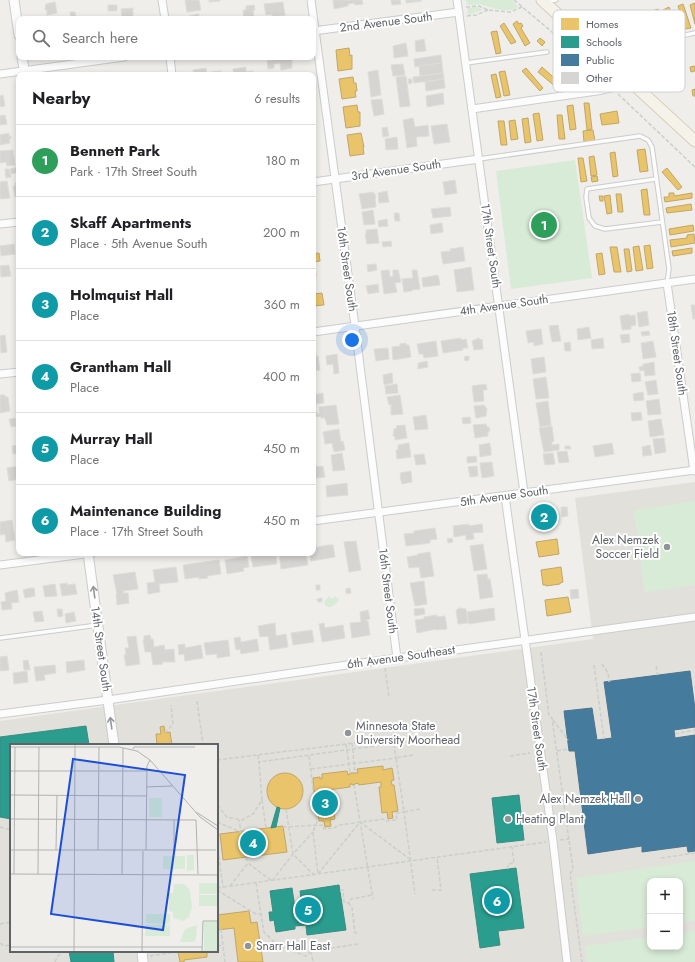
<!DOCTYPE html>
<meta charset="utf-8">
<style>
:root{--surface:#fff;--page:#f6f6f6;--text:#202124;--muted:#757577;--line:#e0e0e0;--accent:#d93025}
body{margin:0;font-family:Jost,sans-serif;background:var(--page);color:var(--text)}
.controls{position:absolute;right:12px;bottom:12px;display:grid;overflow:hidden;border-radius:8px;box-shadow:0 2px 6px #0003}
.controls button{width:36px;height:36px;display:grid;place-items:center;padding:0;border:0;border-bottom:1px solid var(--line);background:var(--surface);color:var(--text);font:20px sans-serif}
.you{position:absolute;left:352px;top:340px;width:14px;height:14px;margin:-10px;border:3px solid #fff;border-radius:50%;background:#1a73e8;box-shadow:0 0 0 6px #1a73e833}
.badge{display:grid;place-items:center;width:26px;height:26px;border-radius:50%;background:var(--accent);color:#fff;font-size:13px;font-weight:700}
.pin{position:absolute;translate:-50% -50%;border:2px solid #fff;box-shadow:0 1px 4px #0006}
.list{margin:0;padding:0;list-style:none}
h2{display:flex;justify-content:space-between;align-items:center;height:52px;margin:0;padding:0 16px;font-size:17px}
h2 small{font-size:13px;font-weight:400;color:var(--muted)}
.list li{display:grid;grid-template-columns:26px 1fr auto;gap:12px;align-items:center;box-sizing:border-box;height:72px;padding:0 16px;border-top:1px solid var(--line)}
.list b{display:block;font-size:15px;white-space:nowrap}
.list p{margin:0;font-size:13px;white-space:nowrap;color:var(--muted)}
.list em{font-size:13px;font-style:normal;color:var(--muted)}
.icon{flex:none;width:22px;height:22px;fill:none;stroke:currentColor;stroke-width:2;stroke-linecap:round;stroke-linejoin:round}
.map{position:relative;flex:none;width:695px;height:962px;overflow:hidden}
.search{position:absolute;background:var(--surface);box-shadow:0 2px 6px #0003;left:16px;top:16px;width:300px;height:44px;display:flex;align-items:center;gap:10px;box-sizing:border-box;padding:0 14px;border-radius:8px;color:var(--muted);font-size:15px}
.panel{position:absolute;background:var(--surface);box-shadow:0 2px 6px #0003;left:16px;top:72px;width:300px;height:484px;border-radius:8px}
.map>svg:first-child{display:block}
.education{fill:#e2e0da;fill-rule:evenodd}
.green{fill:#d8ebd6}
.homes{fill:#e9c46a;stroke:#c0a769}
.schools{fill:#2a9d8f;stroke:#3a8c83}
.public{fill:#457b9d;stroke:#4d748d}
.building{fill:#d6d5d3;stroke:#deddd9}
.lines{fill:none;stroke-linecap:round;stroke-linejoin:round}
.service-casing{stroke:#cbcccc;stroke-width:5.5}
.minor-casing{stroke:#cbcccc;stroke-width:9}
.tertiary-casing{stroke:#cbcccc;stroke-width:11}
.primary-casing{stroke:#d7ceb8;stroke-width:13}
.path{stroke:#cacfcc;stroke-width:1.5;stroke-dasharray:4 2;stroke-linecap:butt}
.service{stroke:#fdfcfc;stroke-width:3.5}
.minor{stroke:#fdfcfc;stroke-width:7}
.tertiary{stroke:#fdfcfc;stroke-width:9}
.primary{stroke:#f4f2e9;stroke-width:11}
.oneway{stroke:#96999c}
.poi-dot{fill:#919496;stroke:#fff;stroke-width:1.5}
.labels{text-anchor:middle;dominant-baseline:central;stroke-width:4;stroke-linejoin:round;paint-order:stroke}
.street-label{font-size:12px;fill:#5f6368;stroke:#fff}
.poi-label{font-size:12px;fill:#5f6368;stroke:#fff;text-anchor:start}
.inset-road{fill:none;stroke:#b1b2b2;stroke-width:1}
.view{fill:#1d4ed8;fill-opacity:0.15;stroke:#1d4ed8;stroke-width:2}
.inset-edge{fill:none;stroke:#5f6368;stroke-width:2}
.key{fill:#fff;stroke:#cfd0d2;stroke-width:1}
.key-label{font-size:11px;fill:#5f6368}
</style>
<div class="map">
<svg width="695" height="962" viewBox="0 0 695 962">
<rect width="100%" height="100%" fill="#efeeea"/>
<path class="education" d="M695 482V962H0V721L593 639 575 498ZM11 745H217V951H11ZM650 881H680V947H650Z"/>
<g class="green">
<path d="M466 0H512L518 7C508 13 494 9 483 5 478 4 472 5 467 5Z"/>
<path d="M478 7 483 10 468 15 467 8Z"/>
<path d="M575 160 592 278 511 289 496 171Z"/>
<path d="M695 501V585L645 592 634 510Z"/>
<path d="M329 596 332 599 335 596 339 600C335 605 331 610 325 605L324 602Z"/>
<path d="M695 861V921L680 923V881H650V927L583 936 576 878Z"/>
<path d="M695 931V962H587L585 946 650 937V947H680V933Z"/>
</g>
<g class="homes">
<path d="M695 3V24L690 5Z"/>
<path d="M683 4 691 28 685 29 678 6Z"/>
<path d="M669 7 678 29 672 31 663 10Z"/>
<path d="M658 9 667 31 661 33 652 11Z"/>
<path d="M517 21 519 24 521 23 523 26 521 28 530 43 525 46 513 24Z"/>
<path d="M504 23 516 42 511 44 500 26Z"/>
<path d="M497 31 501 53 496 54 491 32Z"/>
<path d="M540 38 545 42 542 46 537 41Z"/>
<path d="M349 48 350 56 352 55V69L338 71 336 50Z"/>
<path d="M695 66V71L691 72 690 67Z"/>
<path d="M542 67 561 84 557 88 538 72Z"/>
<path d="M526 68 543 88 540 91 522 71Z"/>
<path d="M505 71 510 95 504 96 499 72Z"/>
<path d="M496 74 501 97 496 98 491 75Z"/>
<path d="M353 77 354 83H356L357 91H355L356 97 342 99 339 79Z"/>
<path d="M695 89V96H693L692 90Z"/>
<path d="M584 103H589L592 129 587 130Z"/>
<path d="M357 105 358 112H360V126L346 128 343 107Z"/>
<path d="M573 105 576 129 570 130 567 106Z"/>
<path d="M617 111 619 123 602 125 600 114Z"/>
<path d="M539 113 543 140 537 141 533 114Z"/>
<path d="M557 115H562L565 139H559Z"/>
<path d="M528 118 531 142 525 143 522 119Z"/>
<path d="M515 120 518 139 511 140 509 121Z"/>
<path d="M498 121H504L507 145H501Z"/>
<path d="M593 130 595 141 584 142 583 131Z"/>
<path d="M361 133 364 147H363L364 154 350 156 347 135Z"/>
<path d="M645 149 648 171 640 172 637 150Z"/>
<path d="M615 152 618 176 613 177 610 153Z"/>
<path d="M594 156 597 175 591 176 589 157Z"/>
<path d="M578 158H583L587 181 581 182Z"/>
<path d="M667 168 682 187 678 190 662 172Z"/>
<path d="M597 176 598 181 592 182 591 177Z"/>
<path d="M647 189 650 215H644L641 190Z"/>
<path d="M669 193H674V196L692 193V198L665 202 664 197H669Z"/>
<path d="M616 194H621L623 212H618Z"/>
<path d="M610 195 612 213 607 214 604 196Z"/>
<path d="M599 196H603V201H600Z"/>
<path d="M691 204 692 210 667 213 666 208Z"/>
<path d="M693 225 694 231 670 235 669 229Z"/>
<path d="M694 234 695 243 671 247 670 240 687 238V235Z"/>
<path d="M650 245 653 268 647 269 644 246Z"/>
<path d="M639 246 643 270 636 271 633 247Z"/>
<path d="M610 247H617L621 272H614Z"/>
<path d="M692 248V253L673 256 672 251Z"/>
<path d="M624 249H629L632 271 627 272Z"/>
<path d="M313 251V254L319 253 320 261 314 262 316 276H313Z"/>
<path d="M602 253 605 274 599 275 596 254Z"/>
<path d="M322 293 324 305 313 306V294Z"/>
<path d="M553 507 555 523 534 526 532 510Z"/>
<path d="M557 539 559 554 539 557 536 542Z"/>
<path d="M561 567 563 582 560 583V584L546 586V585H543L541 570Z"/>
<path d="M568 597 571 612 547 616 545 600Z"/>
<path d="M164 726 165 733 170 732 172 745H157L156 734H161L160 727Z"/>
<path d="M383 766V770L392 768 394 780 391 781 392 785H394L398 811 392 812 393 818 388 819 387 812 382 813 379 787H381V782L359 785 358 783 352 785V784H350V787L328 790 329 793H332L335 819 330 820 331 826 325 827 324 821H319L315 796 318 795V791L314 792 313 778 320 777V779H322V774L347 771 348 775 350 774V773H358L357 769Z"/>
<circle cx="285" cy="791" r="18"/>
<path d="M283 826 287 852 223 860 220 834Z"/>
<path d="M249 911 251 923 257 922 263 962H238L234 928 217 930V915Z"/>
<path d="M175 951H207V957L184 960V962H180L178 952H175Z"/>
</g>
<g class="schools">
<path d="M86 726 89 745H11V819L0 817V737Z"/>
<path d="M519 795 524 840 497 843 492 798Z"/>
<path d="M277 807 280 808 276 827 271 828Z"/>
<path d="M516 868 524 928 498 931 500 945 480 948 470 874Z"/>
<path d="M339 885 346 930 307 935 306 925 295 926V929L276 932 274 920 270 921 269 912H273L270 891 292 888 295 908 302 907 300 891Z"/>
<path d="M69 951H113L114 962H71Z"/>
</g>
<path class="public" d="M690 671 695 709V727L674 730 675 738 695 735V851L688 852 687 846 642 852V846L588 854 575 751H569L564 711 592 708 597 740 612 738 604 682Z"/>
<g class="building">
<path d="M185 0H199L201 10 187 12Z"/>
<path d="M209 0H220V1L209 2Z"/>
<path d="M333 0H362L363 4 355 5 354 3 348 4V6L334 9Z"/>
<path d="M391 0H400L401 4 392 5Z"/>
<path d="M406 0H421L422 1 406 3Z"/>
<path d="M55 2 57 13 47 15V10H45L46 4Z"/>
<path d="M283 2 285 15 272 17V14L266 15 264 4Z"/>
<rect x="108" y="5" width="9" height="6"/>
<path d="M254 5 255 10 253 11 254 19 244 18 243 10H246V6Z"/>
<path d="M133 8V18L122 19 121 9Z"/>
<path d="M70 12H75L76 17H71Z"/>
<path d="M199 14V19H189V16Z"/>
<path d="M424 39 426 51 416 52 415 41Z"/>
<path d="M406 43 408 56 394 58 393 46Z"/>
<path d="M441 55 442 63 415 67 414 59Z"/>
<path d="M279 57H290L291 60H292V68L281 70 280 63 274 64V68L268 69 267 61 280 59Z"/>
<path d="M442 63 443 73 420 76 419 66Z"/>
<path d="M403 64 405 75 393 76 391 65Z"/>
<path d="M246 67V72L253 71V75H234L233 69Z"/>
<path d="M206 68 207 75H194L193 70Z"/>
<path d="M378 70 381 95 371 97 368 72Z"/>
<path d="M221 71 222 75H211V72Z"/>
<path d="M443 73 444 79 414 83 413 77Z"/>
<path d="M406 76 410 106 400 107 396 77Z"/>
<path d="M408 79H412V83L409 84Z"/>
<path d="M444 79 445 88 426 91 425 82Z"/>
<path d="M443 93 444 104 427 107 426 96Z"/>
<path d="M3 95 5 106 0 107V96Z"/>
<path d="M382 99 384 114 374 116 371 100Z"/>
<path d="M5 115 7 124 0 125V116Z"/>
<path d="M413 118 415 127 428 125 429 136 416 137 417 146 407 148 403 120Z"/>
<path d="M447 124 450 142 434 144 431 126Z"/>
<path d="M387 127 389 136 383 137 382 128Z"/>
<path d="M9 133V136H11V139H9L10 143 0 145V135Z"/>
<path d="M397 137 398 149 386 150 385 139Z"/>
<path d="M13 150 15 165 7 166 6 162 0 163V151Z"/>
<path d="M18 167 19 172 11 174 10 169Z"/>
<path d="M5 169H9L11 177 6 178Z"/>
<path d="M455 180 457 193 445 195 443 182Z"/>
<path d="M7 181 10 198 0 199V182Z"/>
<path d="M19 182V197H15L13 186H15V183Z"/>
<path d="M387 191 389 202 379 203 378 193Z"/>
<path d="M374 192V194H375L376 198H375L376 207 362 209 359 194Z"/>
<path d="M450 207 451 216 433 218 431 209Z"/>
<path d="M373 210 375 224 364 225 362 212Z"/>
<path d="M394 213H399L400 221H395Z"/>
<path d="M387 219 388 226 379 227 378 221Z"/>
<path d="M442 223 443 232 431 234 430 225Z"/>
<path d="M377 229 379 243 367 244 365 234H366V230Z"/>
<path d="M391 241 392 246 383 247 382 242Z"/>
<path d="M19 243V257H18L17 244Z"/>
<path d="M14 244 15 254 1 256 0 246Z"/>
<path d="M463 247 465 261 443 264 441 252 451 251 450 249Z"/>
<path d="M376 264 377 270 368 272 367 265Z"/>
<path d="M9 265 11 276 1 277 0 266Z"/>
<path d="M471 267 474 290 457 292 454 270Z"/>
<path d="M389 270 390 277 393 276V270H398L401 282 395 283 397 292 384 294 381 271Z"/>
<path d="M412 270H417L420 289 412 290V291L404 292 402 279 413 278Z"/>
<path d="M438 275 440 285 423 287 422 278Z"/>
<path d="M378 284 379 292 368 294 366 286Z"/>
<path d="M691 305H695V319H693Z"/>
<path d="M647 311 649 325 639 327 637 313Z"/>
<path d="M629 314V316L635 315 636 325 631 326V329L622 330 620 316Z"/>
<path d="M558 325 561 341 552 342 549 326Z"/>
<path d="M589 327 591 338 578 340 577 329Z"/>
<path d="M541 329 543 344 534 346V342L528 343 526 331Z"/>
<path d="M649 331 650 335 642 336 641 332Z"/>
<path d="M629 334 630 342 622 343 620 335Z"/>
<path d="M5 335 7 352 1 353 0 336Z"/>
<path d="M461 338V340L466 339 468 348H463V350L443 353 441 341Z"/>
<path d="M479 338 480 340 482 339 483 349 474 350 472 341Z"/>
<path d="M603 338 604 348 592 349 591 340Z"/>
<path d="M436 341 438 356 424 358 423 354H419L417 344Z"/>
<path d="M653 341 656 357 643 359 641 343Z"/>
<path d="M570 342 571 351H565L564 343Z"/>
<path d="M406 343V345H409L411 357 393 360 392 347 400 346V344Z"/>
<path d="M388 348 389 359 376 361 374 349Z"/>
<path d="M337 354 339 373 334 374 333 364 327 365 326 356Z"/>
<path d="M313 356H318L320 370 313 371Z"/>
<path d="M469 356V360L465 361 464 357Z"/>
<path d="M544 357 546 372 533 374 531 359Z"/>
<path d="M427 361 428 367 418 369V363Z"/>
<path d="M654 362 655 375 645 376 644 370 640 371 639 367 643 366V364Z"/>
<path d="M392 373 393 383 384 385 383 375Z"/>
<path d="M640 373 641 381 632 382 631 374Z"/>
<path d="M546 377 549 398 536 399 533 379Z"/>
<path d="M656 380 658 394 648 395 645 382Z"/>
<path d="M397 384 398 393 386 394 385 386Z"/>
<path d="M486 384 487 390H483L484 401 474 402 472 386Z"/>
<path d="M643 392 644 400 634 401 633 394Z"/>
<path d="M323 393 324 403 313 404V395Z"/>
<path d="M0 395H5V397H8L10 411 0 413Z"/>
<path d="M400 395 403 414 391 415V404L389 405 387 397Z"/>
<path d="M659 399 661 414 648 415 646 401Z"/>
<path d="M548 401 551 425 540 427 536 403Z"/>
<path d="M336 405 339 424 327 425 325 418H321V416L315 417 314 412H317V414H320L319 407Z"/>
<path d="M484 405 487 409 486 416 476 418 474 406Z"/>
<path d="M641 412 642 420 632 421 631 413Z"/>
<path d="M426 415 428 429 415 430 413 417Z"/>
<path d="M470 417 471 423 463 424 462 418Z"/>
<path d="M15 418 16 426 11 427 9 419Z"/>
<path d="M661 419 664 435 650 437 648 421Z"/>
<path d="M486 424 487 427H489L490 431 488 432V436L475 438 473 425Z"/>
<path d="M405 425 407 438 395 440V436H393L394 429 397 428 396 426Z"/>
<path d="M552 426 554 441 552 442V445L559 444V450L544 452 539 428Z"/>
<path d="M339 429 341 442 343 441 345 450 334 452 332 443 325 444 323 432Z"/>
<path d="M664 438 666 452 655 454 653 439Z"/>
<path d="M409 443 411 457 397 459 396 450H398V445Z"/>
<path d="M490 443V447H491V455L480 457 479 445Z"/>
<path d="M612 443 614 454 595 457 593 446Z"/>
<path d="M19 445V453L13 454 12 446Z"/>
<path d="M650 445 652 455 643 456 642 447Z"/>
<path d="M565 446H570L571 449H565Z"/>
<path d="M567 451 569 462 559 463 557 452Z"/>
<path d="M342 453 345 470 333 471 331 455Z"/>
<path d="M553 453 555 464 545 465 543 454Z"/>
<path d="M424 454 426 464 416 465 414 455Z"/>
<path d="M476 456 477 462 467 463V457Z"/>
<path d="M492 462 494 476 482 478 480 463Z"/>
<path d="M19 466V479L9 481 7 468Z"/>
<path d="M323 466 325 477 316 478 315 467Z"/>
<path d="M477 466 478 476 470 477 468 467Z"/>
<path d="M411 471 412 482 402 484 400 477H401L400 473Z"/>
<path d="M347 483 348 495 327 497 326 486Z"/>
<path d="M561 507H567L568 516 562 517Z"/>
<path d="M12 520 15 540 6 542 5 534 0 535V522Z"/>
<path d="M469 524V526L482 524 483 532 473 533 474 539 466 540V535L454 537 453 526Z"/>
<path d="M435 528 437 539 430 540V543L406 546 404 534 414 533V531Z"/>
<path d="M452 538 453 542 448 543 447 539Z"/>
<path d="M356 541 361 570 349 572 344 542Z"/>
<path d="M483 544 487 569 474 571 470 546Z"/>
<path d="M328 545H333L335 557 311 561 309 553H313V548Z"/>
<path d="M430 552 434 576 421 578 419 567 409 568 407 557 418 555V554Z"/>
<path d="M270 553V555L276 554 277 564 253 567 251 556Z"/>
<path d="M279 553H287V554L306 553 308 565 281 569Z"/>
<path d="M247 556 249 567 243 568 244 571 227 574 225 560Z"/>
<path d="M219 560 221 574 207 576 208 578 199 579V577L185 579 183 565Z"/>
<path d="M176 567 178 582 159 584 160 592 148 594 147 583 155 582 153 570Z"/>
<path d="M135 572 138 589 123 591V593H128L129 603 117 605 116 594H117L113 575Z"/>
<path d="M487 574 488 579H490L493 597 480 599 477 575Z"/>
<path d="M424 581 427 604 415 606 410 583Z"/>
<path d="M67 583V585L75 584 77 594 62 596 60 584Z"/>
<path d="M55 584 57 596 45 597 43 586Z"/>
<rect x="316" y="585" width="4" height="5"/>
<path d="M30 588H34L35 596 25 598 23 590Z"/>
<path d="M350 588 351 593 346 594V589Z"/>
<path d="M578 589 579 598 571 599 570 590Z"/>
<path d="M17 590 19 602 11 603 12 609 2 610 1 602 6 601 5 593Z"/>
<path d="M322 598V602H318L317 599Z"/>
<path d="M424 608 425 614 415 616 414 609Z"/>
<path d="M460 608 466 609 468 623 458 624 456 610Z"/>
<path d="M494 608 495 620 469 624 467 612Z"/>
<path d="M57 609H62L63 616 58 617Z"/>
<path d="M368 610 370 619 366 620V621H368L370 635 352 638 350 623 361 622 360 612Z"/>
<path d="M42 611 44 621 35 622 33 612Z"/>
<path d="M74 612 76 621 66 623 65 614Z"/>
<path d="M437 615V617L445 616 447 629 436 630V629L417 633 415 620 424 619V617Z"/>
<path d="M275 623 276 636 286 634 288 647 270 650 268 636 260 637 258 626Z"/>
<path d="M324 623 325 628 343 625 345 638 322 642 319 624Z"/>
<path d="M312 630 314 642 293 645 291 633Z"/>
<path d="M150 635 151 639H153L154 647 164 645 165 650 174 649 175 662H162L163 664 153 665 151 652H145L143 640H144V636Z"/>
<path d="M136 636 140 664 126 666 124 655H126L125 648H129L127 637Z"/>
<path d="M240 637 241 642 257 639 259 651 241 654 240 649 236 650 234 638Z"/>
<path d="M228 640 230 656 217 658V654L206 655 204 643Z"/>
<path d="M185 644V648L201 645 203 658 185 661 184 654 179 655 178 645Z"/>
<path d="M0 656V657L7 656 9 670 0 671Z"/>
<path d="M28 660 30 670H24L23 661Z"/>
<path d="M84 660 85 670 67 673 66 662Z"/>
<path d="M55 665 56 673 44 675 45 680 36 681 34 667Z"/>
<path d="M27 671 28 682 14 684 13 673Z"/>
</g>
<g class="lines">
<defs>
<g id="service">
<path d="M547 1 556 0"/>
<path d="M466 63 547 52"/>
<path d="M628 78 652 46 667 39 695 33"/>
<path d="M479 159 640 136 648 140 652 147 669 269 667 283"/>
<path d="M656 179 587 189 586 197 589 218 595 226 605 229 662 222"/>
<path d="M0 638 98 625"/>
</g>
<g id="minor">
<path d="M162 0 165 19"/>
<path d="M311 0 355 326 397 658"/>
<path d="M457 0 524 493"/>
<path d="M313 31 459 12"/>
<path d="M170 57 172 75"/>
<path d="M0 74 124 57"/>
<path d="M472 109 597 91 611 88 627 79"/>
<path d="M313 182 479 159"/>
<path d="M0 224 19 222"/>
<path d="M667 283 694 471"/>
<path d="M313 332 695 279"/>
<path d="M0 374 19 372"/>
<path d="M505 496 553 841 567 962"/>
<path d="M313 521 695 470"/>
<path d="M0 565 92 553"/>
<path d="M0 714 108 700 340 666 695 617"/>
</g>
<g id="tertiary">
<path d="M14 0 19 35"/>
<path d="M22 57 25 75"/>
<path d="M88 553 114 745"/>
<path d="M142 951 143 962"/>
</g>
<path id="primary" d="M542 0 695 141"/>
</defs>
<use href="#service" class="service-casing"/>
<use href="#minor" class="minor-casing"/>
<use href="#tertiary" class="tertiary-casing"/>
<use href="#primary" class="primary-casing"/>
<g class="path">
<path d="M514 0 552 32 605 82"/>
<path d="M466 7 479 6 488 10 510 12 522 7"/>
<path d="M467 16 476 15 488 10"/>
<path d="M618 94 695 167"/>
<path d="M541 652 549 715 552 718 573 869 570 874 582 962"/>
<path d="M602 664 608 673 609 682"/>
<path d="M594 665 604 739"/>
<path d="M656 666 658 675"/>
<path d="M385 668 389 697"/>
<path d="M197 701 203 745"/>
<path d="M553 720 568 740"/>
<path d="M165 733 173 724 171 705"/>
<path d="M675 734 695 730"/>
<path d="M352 743 355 773"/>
<path d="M346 744 350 773"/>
<path d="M557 751 569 749"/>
<path d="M258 755 259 762"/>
<path d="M413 755 396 758 404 812 420 809"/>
<path d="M309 756 317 822 313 832 318 874"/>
<path d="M510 756 530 753"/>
<path d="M217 760 410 736"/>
<path d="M311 769 396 758 393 738"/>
<path d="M354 785 373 899"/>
<path d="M262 800 266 828"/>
<path d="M217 805 227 817 242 820 253 814 262 800 259 762 411 741"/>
<path d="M286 809 293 854 314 875"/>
<path d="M217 822 241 832 239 820"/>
<path d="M0 827 11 830"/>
<path d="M283 827 323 825 324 829 334 828 339 825 384 819 386 821 397 820 396 813 404 812 415 894"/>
<path d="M560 840 569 839"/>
<path d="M217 844 223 887"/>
<path d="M246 857 248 863"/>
<path d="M661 858 695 853"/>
<path d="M508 869V864L514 863 512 847"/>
<path d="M318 874 360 822 411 860"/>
<path d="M256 883 264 932 277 945 306 956 311 951 359 944"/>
<path d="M230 886 248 863 272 881 293 854 313 832"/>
<path d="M217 888 546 842"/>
<path d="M217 890 256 914H261"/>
<path d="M432 890H441L437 857"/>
<path d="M340 891 343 890 344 902 349 903"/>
<path d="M0 924 11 922"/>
<path d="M221 929 225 962"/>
<path d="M357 933H355L352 908 349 903 351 899 373 895"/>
<path d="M0 943 4 946 11 945"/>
<path d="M217 946 223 945"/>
<path d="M311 951 313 962"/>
<path d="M150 956 175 952"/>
<path d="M55 962 58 956 63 951"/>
</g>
<use href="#service" class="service"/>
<use href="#minor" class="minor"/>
<use href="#tertiary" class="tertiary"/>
<use href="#primary" class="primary"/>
</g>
<defs><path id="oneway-shaft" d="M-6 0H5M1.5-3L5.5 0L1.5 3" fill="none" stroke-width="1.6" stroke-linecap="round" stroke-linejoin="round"/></defs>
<g class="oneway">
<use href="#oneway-shaft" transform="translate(94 592) rotate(-98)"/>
<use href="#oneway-shaft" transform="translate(111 723) rotate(-98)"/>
</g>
<g class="poi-dot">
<circle cx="667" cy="547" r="4"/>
<circle cx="348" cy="733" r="4"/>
<circle cx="638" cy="799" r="4"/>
<circle cx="508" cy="819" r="4"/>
<circle cx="248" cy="946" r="4"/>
</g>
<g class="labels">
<g class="street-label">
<text transform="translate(386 22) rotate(-7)">2nd Avenue South</text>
<text transform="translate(396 170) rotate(-8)">3rd Avenue South</text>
<text transform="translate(491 246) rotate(82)">17th Street South</text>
<text transform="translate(347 269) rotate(82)">16th Street South</text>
<text transform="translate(504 305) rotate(-8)">4th Avenue South</text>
<text transform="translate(677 353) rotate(82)">18th Street South</text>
<text transform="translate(504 496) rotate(-8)">5th Avenue South</text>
<text transform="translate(388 591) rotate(83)">16th Street South</text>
<text transform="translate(101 649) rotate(82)">14th Street South</text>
<text transform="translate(401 657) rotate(-8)">6th Avenue Southeast</text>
<text transform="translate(537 729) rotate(82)">17th Street South</text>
</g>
<g class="poi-label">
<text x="659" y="540" text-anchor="end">Alex Nemzek<tspan x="659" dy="14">Soccer Field</tspan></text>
<text x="356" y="726">Minnesota State<tspan x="356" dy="14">University Moorhead</tspan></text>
<text x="630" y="799" text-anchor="end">Alex Nemzek Hall</text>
<text x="516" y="819">Heating Plant</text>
<text x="256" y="946">Snarr Hall East</text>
</g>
</g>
<g transform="translate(10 744)">
<rect width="208" height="208" fill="#efeeea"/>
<path d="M139 54H152V73H139ZM177 111H184V126L177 127ZM153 112H175V125H153ZM189 139H208V150H189ZM164 140H174L180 146 182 163 179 173 173 177 163 174V168L159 167V149H163ZM189 151H208V162H189ZM136 170H160V180L136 179ZM194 178H208V208H194ZM136 181H160V192H135ZM187 181 186 195 184 198H170L175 185Z" fill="#d8ebd6"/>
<path class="inset-road" d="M0 3H109L127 7 140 16 190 73 208 86M123 5 124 3H185M0 27H136M136 43 162 42M0 51 136 52M186 68 208 82M0 75 186 76 188 130M164 76V107M0 106H206M46 106 47 51M88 106 89 3M136 106 137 22 140 16M0 130 208 131M4 130 5 3M28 130 29 3M112 130 113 4M0 203H192M64 208 65 0M132 208 133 107M192 208 193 177H208"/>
<path class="view" d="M63 15 175 31 153 186 41 170Z"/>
<rect width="208" height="208" class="inset-edge"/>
</g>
<rect x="553" y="10" width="132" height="82" rx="6" class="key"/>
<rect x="561" y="18" width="18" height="12" fill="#e9c46a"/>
<rect x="561" y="36" width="18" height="12" fill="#2a9d8f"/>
<rect x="561" y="54" width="18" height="12" fill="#457b9d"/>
<rect x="561" y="72" width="18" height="12" fill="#d6d5d3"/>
<g class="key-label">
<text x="586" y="28">Homes</text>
<text x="586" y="46">Schools</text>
<text x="586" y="64">Public</text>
<text x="586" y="82">Other</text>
</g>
</svg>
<div class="controls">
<button>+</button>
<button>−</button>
</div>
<div class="you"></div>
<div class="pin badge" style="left:544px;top:225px;background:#2e9e5b">1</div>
<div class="pin badge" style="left:544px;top:517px;background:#0f9aa8">2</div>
<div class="pin badge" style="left:325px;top:803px;background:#0f9aa8">3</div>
<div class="pin badge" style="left:253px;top:843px;background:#0f9aa8">4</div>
<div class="pin badge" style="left:308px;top:910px;background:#0f9aa8">5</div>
<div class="pin badge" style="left:497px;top:901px;background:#0f9aa8">6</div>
<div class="search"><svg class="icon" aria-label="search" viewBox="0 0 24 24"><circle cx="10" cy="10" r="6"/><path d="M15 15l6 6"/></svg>Search here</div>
<section class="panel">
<h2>Nearby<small>6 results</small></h2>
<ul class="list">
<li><span class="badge" style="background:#2e9e5b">1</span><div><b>Bennett Park</b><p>Park · 17th Street South</p></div><em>180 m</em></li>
<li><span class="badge" style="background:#0f9aa8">2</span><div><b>Skaff Apartments</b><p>Place · 5th Avenue South</p></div><em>200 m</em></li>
<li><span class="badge" style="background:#0f9aa8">3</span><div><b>Holmquist Hall</b><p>Place</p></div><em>360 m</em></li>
<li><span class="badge" style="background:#0f9aa8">4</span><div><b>Grantham Hall</b><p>Place</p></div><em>400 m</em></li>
<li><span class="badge" style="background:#0f9aa8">5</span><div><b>Murray Hall</b><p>Place</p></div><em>450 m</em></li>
<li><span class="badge" style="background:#0f9aa8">6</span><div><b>Maintenance Building</b><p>Place · 17th Street South</p></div><em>450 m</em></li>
</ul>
</section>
</div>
